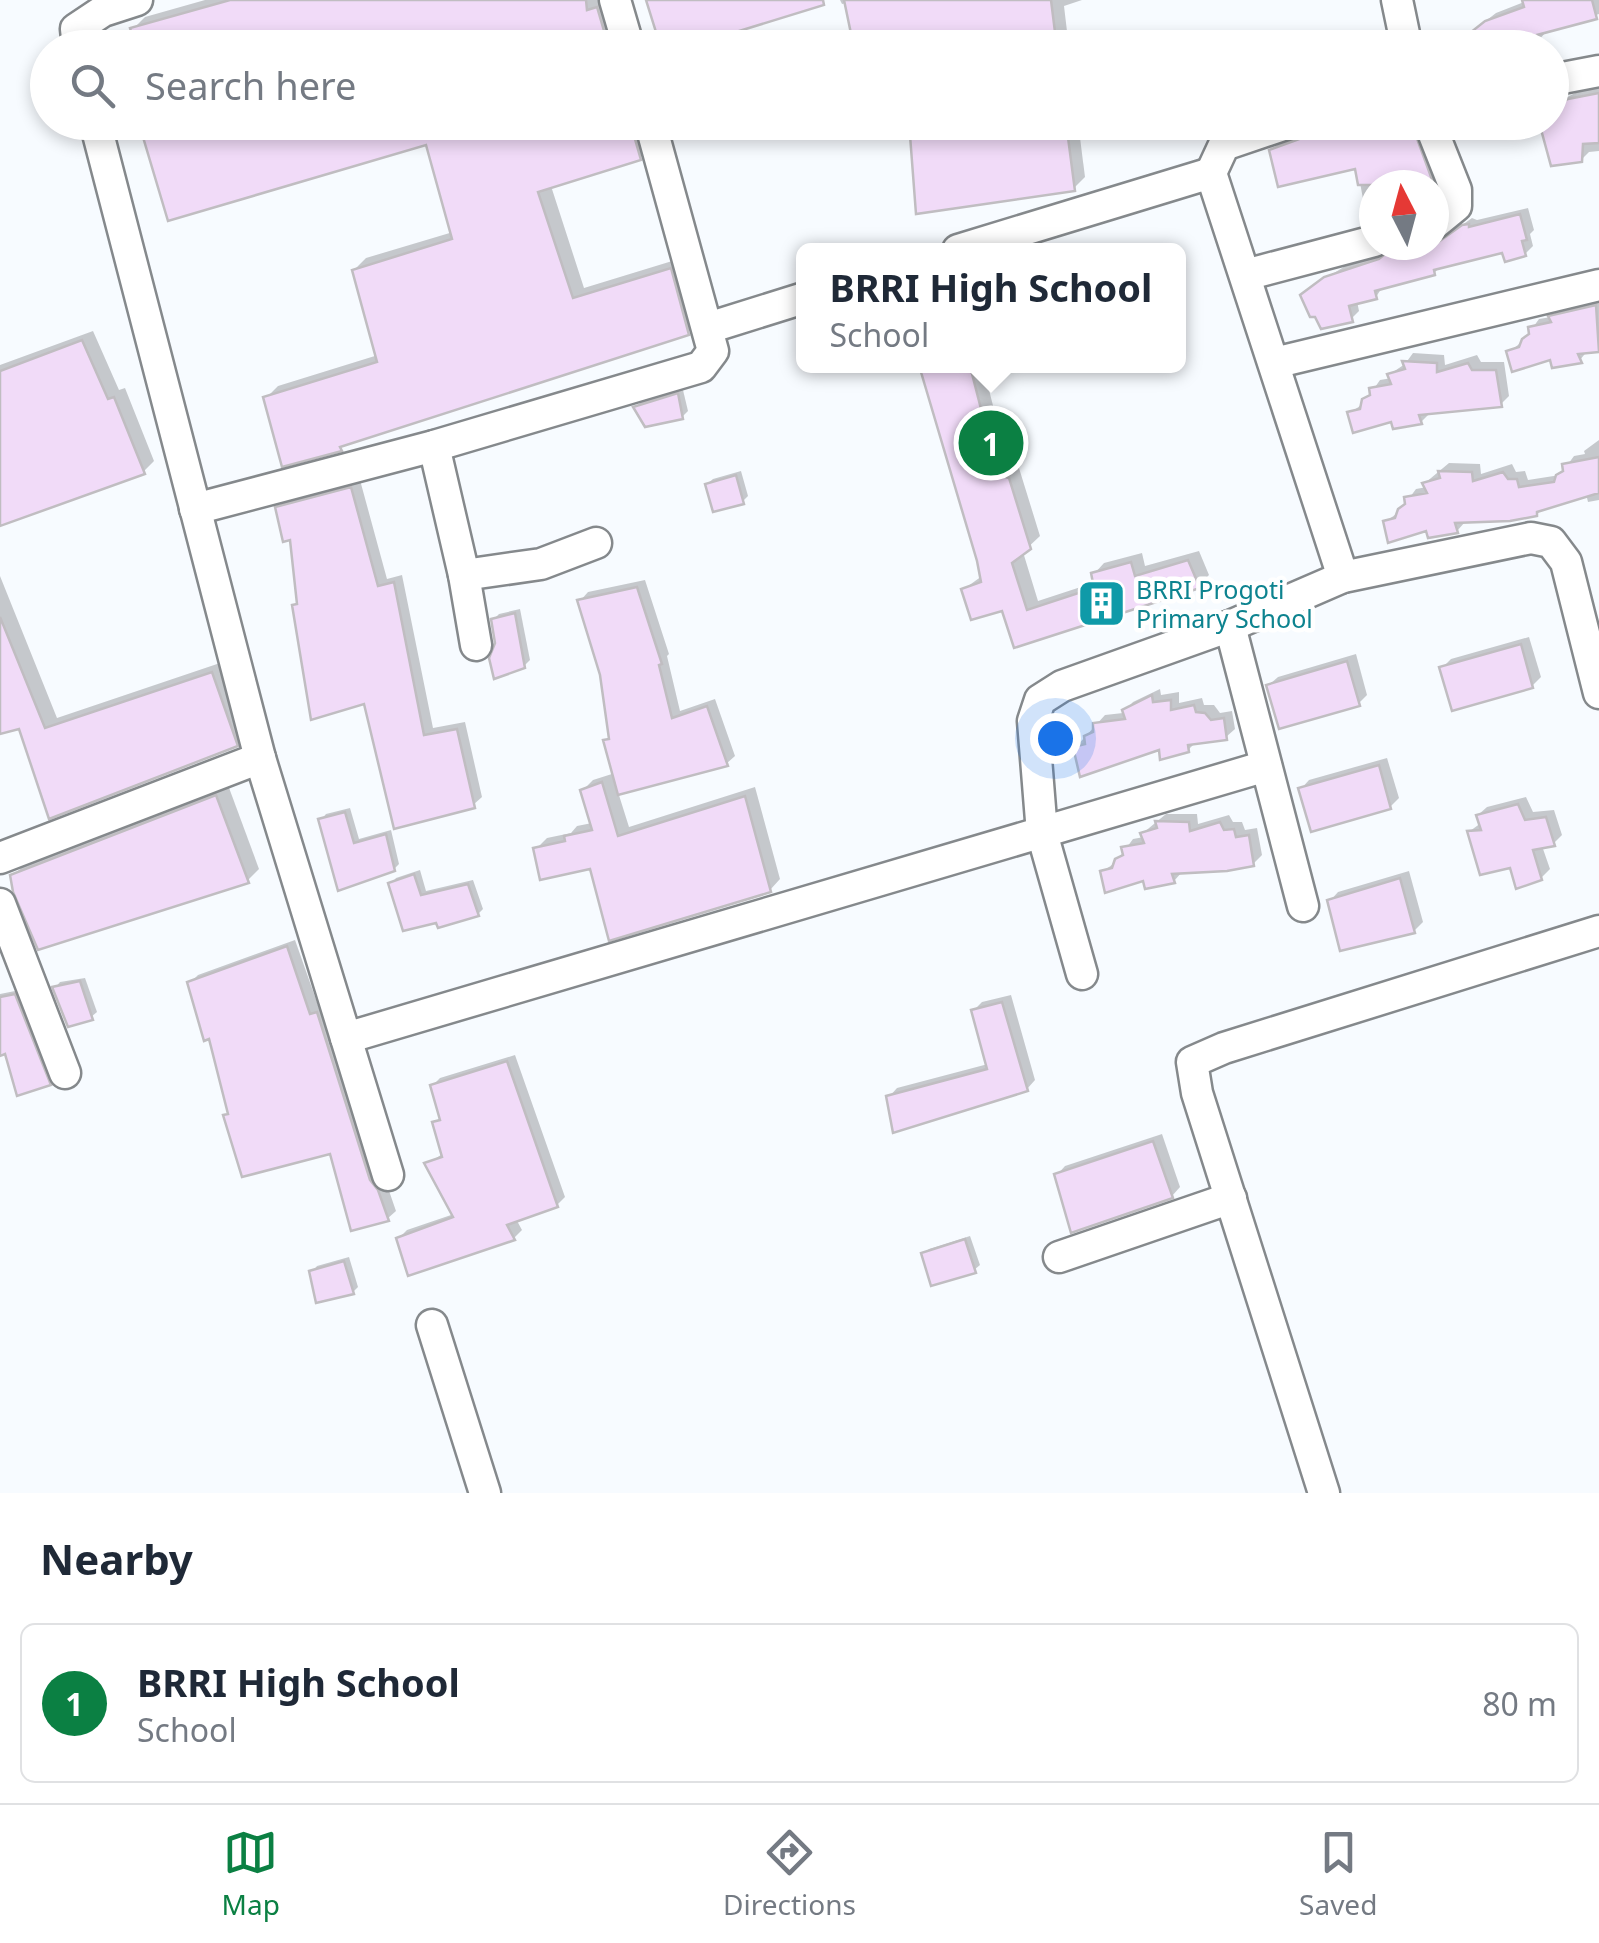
<!DOCTYPE html>
<style>
:root{--surface:#fff;--page:#f2f2f3;--text:#1f2937;--muted:#747a83;--line:#e0e1e3;--accent:#0b8043}
body{margin:0;font-family:"Noto Sans",sans-serif;background:var(--page);color:var(--text)}
.compass{position:absolute;left:1359px;top:170px;width:90px;height:90px;border-radius:50%;background:var(--surface);box-shadow:0 5px 15px #0003;rotate:354deg}
.you{position:absolute;left:1055px;top:738px;width:35px;height:35px;margin:-25px;border:8px solid #fff;border-radius:50%;background:#1a73e8;box-shadow:0 0 0 15px #1a73e833}
.badge{display:grid;place-items:center;width:65px;height:65px;border-radius:50%;background:var(--accent);color:#fff;font-size:32px;font-weight:700}
.pin{position:absolute;translate:-50% -50%;border:5px solid #fff;box-shadow:0 2px 10px #0006}
.popup{position:absolute;left:796px;top:243px;width:390px;height:130px;box-sizing:border-box;display:grid;place-content:center;border-radius:15px;background:var(--surface);filter:drop-shadow(0 2px 8px #0005);font-size:32px;white-space:nowrap;color:var(--muted)}
.popup b{font-size:38px;color:var(--text)}
.popup::after{content:'';position:absolute;left:50%;top:100%;margin-left:-20px;border:20px solid transparent;border-top-color:var(--surface)}
.list{margin:0;padding:0;list-style:none}
h2{display:flex;justify-content:space-between;align-items:center;height:130px;margin:0;padding:0 40px;font-size:42px}
h2 small{font-size:32px;font-weight:400;color:var(--muted)}
.list li{display:grid;grid-template-columns:65px 1fr auto;gap:30px;align-items:center;box-sizing:border-box;height:160px;margin:0 20px 20px;padding:0 20px;border:2px solid var(--line);border-radius:15px}
.list b{display:block;font-size:38px;white-space:nowrap}
.list p{margin:0;font-size:32px;white-space:nowrap;color:var(--muted)}
.list em{font-size:32px;font-style:normal;color:var(--muted)}
.icon{flex:none;width:55px;height:55px;fill:none;stroke:currentColor;stroke-width:2;stroke-linecap:round;stroke-linejoin:round}
.map{position:relative;flex:none;width:1599px;height:1493px;overflow:hidden}
.search{position:absolute;background:var(--surface);box-shadow:0 5px 15px #0003;left:30px;right:30px;top:30px;height:110px;display:flex;align-items:center;gap:25px;box-sizing:border-box;padding:0 35px;border-radius:55px;color:var(--muted);font-size:38px}
.sheet{height:310px;background:var(--surface)}
nav{display:flex;justify-content:space-around;align-items:center;box-sizing:border-box;height:140px;border-top:2px solid var(--line);background:var(--surface);font-size:28px;color:var(--muted)}
nav a{display:grid;justify-items:center;gap:5px}
nav .on{color:var(--accent)}
.map>svg:first-child{display:block}
.shadow{fill:#0003}
.building{fill:#f1dbf8;stroke:#c0bdc1;stroke-width:2.5}
.lines{fill:none;stroke-linecap:round;stroke-linejoin:round}
.street-casing{stroke:#85898c;stroke-width:35}
.street{stroke:#fff;stroke-width:30}
.labels{text-anchor:middle;dominant-baseline:central;stroke-width:9;stroke-linejoin:round;paint-order:stroke}
.culture-label{font-size:25px;fill:#0d838f;stroke:#fff;text-anchor:start}
</style>
<div class="map">
<svg width="1599" height="1493" viewBox="0 0 1599 1493">
<rect width="100%" height="100%" fill="#f7fbff"/>
<g class="shadow">
<path d="M205 0H610L625 48H138L133 29 145 17Z"/>
<path d="M840 0H1082L1064 6 1069 48H856L847 3 842 4Z"/>
<path d="M1529 0H1599V14L1546 32 1538 41 1474 30 1496 13Z"/>
<path d="M1599 87V151L1589 152 1581 160 1552 122V105L1579 91Z"/>
<path d="M161 122H644L652 146 640 158 551 186 584 288 682 258 700 320 688 332 347 442 340 449 266 398 278 386 378 355 354 270 366 258 453 232 427 142 145 138Z"/>
<path d="M911 122H1078L1085 177 1074 188Z"/>
<path d="M1313 122H1420L1444 184 1434 195V185H1374V221H1367L1357 166 1272 150 1280 142 1310 130Z"/>
<path d="M1528 208 1534 230 1530 234 1533 246 1525 254 1504 250 1441 266 1434 273 1383 286 1376 297 1357 301 1359 311 1351 319 1312 287 1350 263 1394 249V245H1434V231L1448 235 1472 218 1477 220Z"/>
<path d="M1599 299V349L1588 350 1580 360 1509 352 1523 341 1539 319 1551 317 1560 309Z"/>
<path d="M93 331 119 390 125 388 154 461 143 472 0 524V365Z"/>
<path d="M1413 353 1444 355 1445 365 1477 355 1481 362H1504L1509 396 1501 404 1430 413 1421 422 1395 426 1393 418 1350 413 1364 403 1380 380 1392 378 1390 374 1405 364Z"/>
<path d="M931 366H983L1008 465 1019 468 1040 536 1023 552 1038 601 1096 582 1094 574 1104 563 1142 553 1145 566 1199 551 1209 575 1198 586 1016 645 1003 608 964 589 982 576 923 373Z"/>
<path d="M683 390 688 411 682 417 636 407 641 402Z"/>
<path d="M1599 440V500L1588 502 1586 494 1541 508 1536 514 1465 522 1457 531 1385 522 1399 512 1416 489 1427 487 1425 483 1449 463 1480 464 1481 474 1512 464 1516 472 1525 471 1528 480 1560 475 1574 456 1585 454 1584 451Z"/>
<path d="M741 471 748 496 743 501 707 484 713 479Z"/>
<path d="M360 480 387 579 402 575 433 728 465 722 482 797 473 805 366 701 294 606 299 602 292 536 277 508 286 499Z"/>
<path d="M0 576 57 718 223 662 248 733 236 744 50 816 21 726 0 732Z"/>
<path d="M645 580 669 654 667 656 680 711 715 699 735 756 726 764 618 792 629 827 755 787 780 879 770 890 592 866 536 849 547 838 571 833 577 826 592 823 582 791 593 780 615 773 606 741 611 736 603 674 580 601 588 592Z"/>
<path d="M520 609 530 660 524 666 497 643 493 620 499 614Z"/>
<path d="M1529 637 1541 677 1532 686 1442 668 1451 659Z"/>
<path d="M1356 654 1367 695 1358 704 1269 685 1278 677Z"/>
<path d="M1160 689 1161 695 1179 692V703L1202 698 1204 705H1214L1220 713 1232 711 1235 729 1226 737 1197 741 1188 750 1161 747 1075 748 1105 715 1123 713 1133 702Z"/>
<path d="M1387 758 1399 798 1390 807 1301 789 1309 780Z"/>
<path d="M228 785 259 869 247 881 13 876 25 864Z"/>
<path d="M1526 797 1533 812 1554 810 1562 835 1554 843 1542 846 1550 869 1541 878 1512 865 1470 831 1481 823 1478 815 1487 807Z"/>
<path d="M350 808 359 839 391 830 399 864 394 869 340 888 321 820 326 814Z"/>
<path d="M1166 814H1197L1198 824 1229 815 1233 822H1242L1245 830 1257 828 1262 855 1253 864 1182 872 1174 881 1102 872 1116 862 1133 839 1144 837 1143 833Z"/>
<path d="M420 870 426 891 473 880 483 909 478 914 439 925 391 884 396 878Z"/>
<path d="M1409 871 1423 922 1414 931 1330 901 1338 892Z"/>
<path d="M295 940 319 1008 325 1005 396 1211 387 1219 332 1151 230 1112 211 1036 190 983 198 975Z"/>
<path d="M85 978 97 1012 91 1017 55 988 60 982Z"/>
<path d="M20 990 55 1077 50 1082 0 1050V994Z"/>
<path d="M1011 995 1035 1080 1027 1089 889 1097 897 1088 988 1064 973 1011 982 1002Z"/>
<path d="M515 1055 565 1197 557 1205 516 1219 522 1230 514 1238 410 1273 399 1238 407 1230 454 1214 427 1164 444 1153 435 1123 441 1116 433 1085 440 1078Z"/>
<path d="M1162 1134 1180 1187 1172 1196 1057 1175 1065 1166Z"/>
<path d="M970 1236 980 1265 974 1270 924 1254 929 1249Z"/>
<path d="M349 1257 358 1287 353 1292 312 1272 317 1266Z"/>
</g>
<g class="building">
<path d="M230 0H586L587 10 597 7 609 48H387L386 37 352 48H136L130 28Z"/>
<path d="M646 0H823L824 5 684 48H661Z"/>
<path d="M844 0H1051L1057 48H962V33L913 48H854Z"/>
<path d="M1522 0H1592L1597 19 1537 35 1539 43 1521 48H1451L1485 21 1524 7Z"/>
<path d="M1599 93V143L1583 144 1582 162 1551 166 1539 122H1552V108L1568 99Z"/>
<path d="M192 122H630L641 160 538 192 573 298 671 268 689 335 340 447 342 451 282 467 263 397 377 362 352 270 452 239 426 145 168 221 143 137Z"/>
<path d="M909 122H1066L1075 191 916 214Z"/>
<path d="M1310 122H1411L1434 185H1358L1355 169 1278 187 1269 150 1299 139 1307 134Z"/>
<path d="M1520 214 1527 240 1522 241 1526 256 1505 262 1502 253 1434 270 1435 275 1375 291 1377 299 1349 306 1353 322 1321 329 1315 317H1310L1300 295 1324 277 1379 259 1390 250 1391 255 1434 245 1462 225 1469 224V227Z"/>
<path d="M1596 305 1599 352 1578 354 1582 363 1552 368 1550 360 1512 372 1506 351 1519 347 1522 339 1529 334 1528 327 1551 322 1548 316Z"/>
<path d="M82 340 108 399 114 397 145 474 0 526V371Z"/>
<path d="M1402 361 1437 363V372L1468 363 1472 370H1496L1502 407 1419 415 1422 424 1393 429 1391 422 1353 433 1347 412 1360 409 1362 399 1370 395 1369 388 1391 384 1387 374 1405 369Z"/>
<path d="M954 366H970L998 475 1009 478 1031 549 1012 563 1027 610 1094 588 1091 573 1131 562 1135 576 1188 560 1200 588 1014 648 1002 611 971 620 961 589 981 582 977 561 921 372Z"/>
<path d="M678 393 683 419 645 427 633 407Z"/>
<path d="M1599 457V493L1537 512V516L1510 521 1455 523 1458 533 1428 538 1426 531 1388 543 1383 521 1395 518 1398 509 1405 504 1404 497 1427 493 1422 483 1440 478 1438 471 1472 472 1473 481 1503 472 1508 479H1517L1519 487 1554 482 1556 475 1563 471 1562 464Z"/>
<path d="M736 475 744 504 713 512 705 484Z"/>
<path d="M351 487 378 586 394 582 424 735 457 729 475 808 394 829 364 704 311 720 292 605 297 604 290 540 283 542 275 507Z"/>
<path d="M637 587 662 664 659 665 672 718 707 706 728 766 618 795 603 740 609 739 600 675 577 600Z"/>
<path d="M515 613 525 668 494 679 489 658 495 643 491 619Z"/>
<path d="M0 617 45 728 212 672 238 746 49 819 19 729 0 734Z"/>
<path d="M1521 644 1533 688 1452 711 1439 667Z"/>
<path d="M1347 661 1360 706 1279 729 1266 685Z"/>
<path d="M1152 695 1153 702 1171 700V710L1194 705 1196 712 1205 713 1211 720 1224 718 1227 740 1188 745 1189 752 1160 760 1159 750 1080 777 1073 747 1085 744 1084 736 1093 732V723L1125 719 1122 710Z"/>
<path d="M1379 765 1391 809 1311 832 1298 788Z"/>
<path d="M602 782 618 836 745 796 771 892 609 941 590 869 540 880 533 848 565 841 564 836 592 830 580 790Z"/>
<path d="M216 795 249 883 38 950 13 892 10 875Z"/>
<path d="M1518 804 1525 820 1546 817 1555 846 1533 850 1542 880 1516 889 1510 868 1480 875 1467 831 1481 830 1476 815Z"/>
<path d="M345 812 354 843 386 834 395 871 338 891 318 819Z"/>
<path d="M1155 821 1189 822 1190 831 1220 822 1224 830 1234 829 1236 837 1249 835 1254 866 1227 871 1172 874 1175 883 1145 889 1143 881 1105 893 1100 871 1112 868 1115 859 1123 855 1121 847 1144 843 1140 833 1157 828Z"/>
<path d="M414 874 421 895 468 884 479 916 438 928 436 923 403 931 388 883Z"/>
<path d="M1400 878 1415 933 1340 951 1327 900Z"/>
<path d="M287 946 310 1014 317 1012 370 1180 378 1190 389 1221 351 1231 330 1154 242 1177 223 1115 228 1114 209 1039 204 1041 187 982Z"/>
<path d="M80 981 93 1020 68 1027 52 987Z"/>
<path d="M15 994 51 1085 17 1096 5 1054 0 1056V997Z"/>
<path d="M1002 1002 1028 1091 893 1133 886 1096 987 1069 971 1010Z"/>
<path d="M507 1061 558 1207 507 1225 515 1240 408 1276 396 1238 453 1217 424 1163 442 1157 432 1122 440 1120 430 1085Z"/>
<path d="M1153 1141 1173 1198 1071 1233 1054 1174Z"/>
<path d="M965 1239 976 1273 931 1286 921 1253Z"/>
<path d="M344 1261 354 1294 316 1303 309 1271Z"/>
</g>
<g class="lines">
<defs>
<g id="street">
<path d="M615 0 629 48"/>
<path d="M1397 0 1407 48"/>
<path d="M78 48 76 29 103 11 137 0"/>
<path d="M1552 80 1599 71"/>
<path d="M95 122 260 758 388 1175"/>
<path d="M1292 122 1224 145 1211 173 1343 577"/>
<path d="M1429 122 1456 190V206L1434 224"/>
<path d="M958 250 1211 173"/>
<path d="M1245 275 1374 241"/>
<path d="M708 328 804 298"/>
<path d="M1274 363 1599 285"/>
<path d="M434 446 464 575 476 645"/>
<path d="M195 509 434 446 701 367 713 351 650 122"/>
<path d="M464 575 541 564 596 543"/>
<path d="M1230 626 1303 906"/>
<path d="M0 858 260 758"/>
<path d="M0 904 65 1073"/>
<path d="M1082 974 1042 833 1033 721 1040 700 1062 686 1230 626 1343 577 1531 538 1551 542 1566 562 1599 693"/>
<path d="M346 1038 1266 766"/>
<path d="M1059 1257 1231 1198"/>
<path d="M432 1325 485 1493"/>
<path d="M1324 1493 1197 1093 1192 1062 1224 1048 1599 931"/>
</g>
</defs>
<use href="#street" class="street-casing"/>
<use href="#street" class="street"/>
</g>
<defs>
<symbol id="building-square" viewBox="-11 -11 22 22"><rect x="-9" y="-9" width="18" height="18" rx="4" fill="#0f9aa8" stroke="#fff"/><path d="M-4-6H4V6H1V3H-1V6H-4ZM-2.5-4.3h1.7v1.8h-1.7ZM.8-4.3h1.7v1.8H.8ZM-2.5-1h1.7V.8h-1.7ZM.8-1h1.7V.8H.8Z" fill="#fff"/></symbol>
</defs>
<g fill-rule="evenodd">
<use href="#building-square" x="1074" y="576" width="55" height="55"/>
</g>
<g class="labels">
<g class="culture-label">
<text x="1136" y="589">BRRI Progoti<tspan x="1136" dy="29">Primary School</tspan></text>
</g>
</g>
</svg>
<svg class="compass" viewBox="-18 -18 36 36"><path d="M0-13l5 13h-10z" fill="#e53935"/><path d="M0 13l5-13h-10z" fill="#747a83"/></svg>
<div class="you"></div>
<div class="pin badge" style="left:991px;top:443px">1</div>
<div class="popup"><b>BRRI High School</b>School</div>
<div class="search"><svg class="icon" aria-label="search" viewBox="0 0 24 24"><circle cx="10" cy="10" r="6"/><path d="M15 15l6 6"/></svg>Search here</div>
</div>
<section class="sheet">
<h2>Nearby<small></small></h2>
<ul class="list">
<li><span class="badge">1</span><div><b>BRRI High School</b><p>School</p></div><em>80 m</em></li>
</ul>
</section>
<nav>
<a class="on"><svg class="icon" aria-label="map" viewBox="0 0 24 24"><path d="M3 6l6-2 6 2 6-2v14l-6 2-6-2-6 2zM9 4v14M15 6v14"/></svg>Map</a>
<a><svg class="icon" aria-label="directions" viewBox="0 0 24 24"><path d="M12 3l9 9-9 9-9-9zM9 14v-3h6M13 9l2 2-2 2"/></svg>Directions</a>
<a><svg class="icon" aria-label="saved" viewBox="0 0 24 24"><path d="M7 4h10v16l-5-4-5 4z"/></svg>Saved</a>
</nav>
